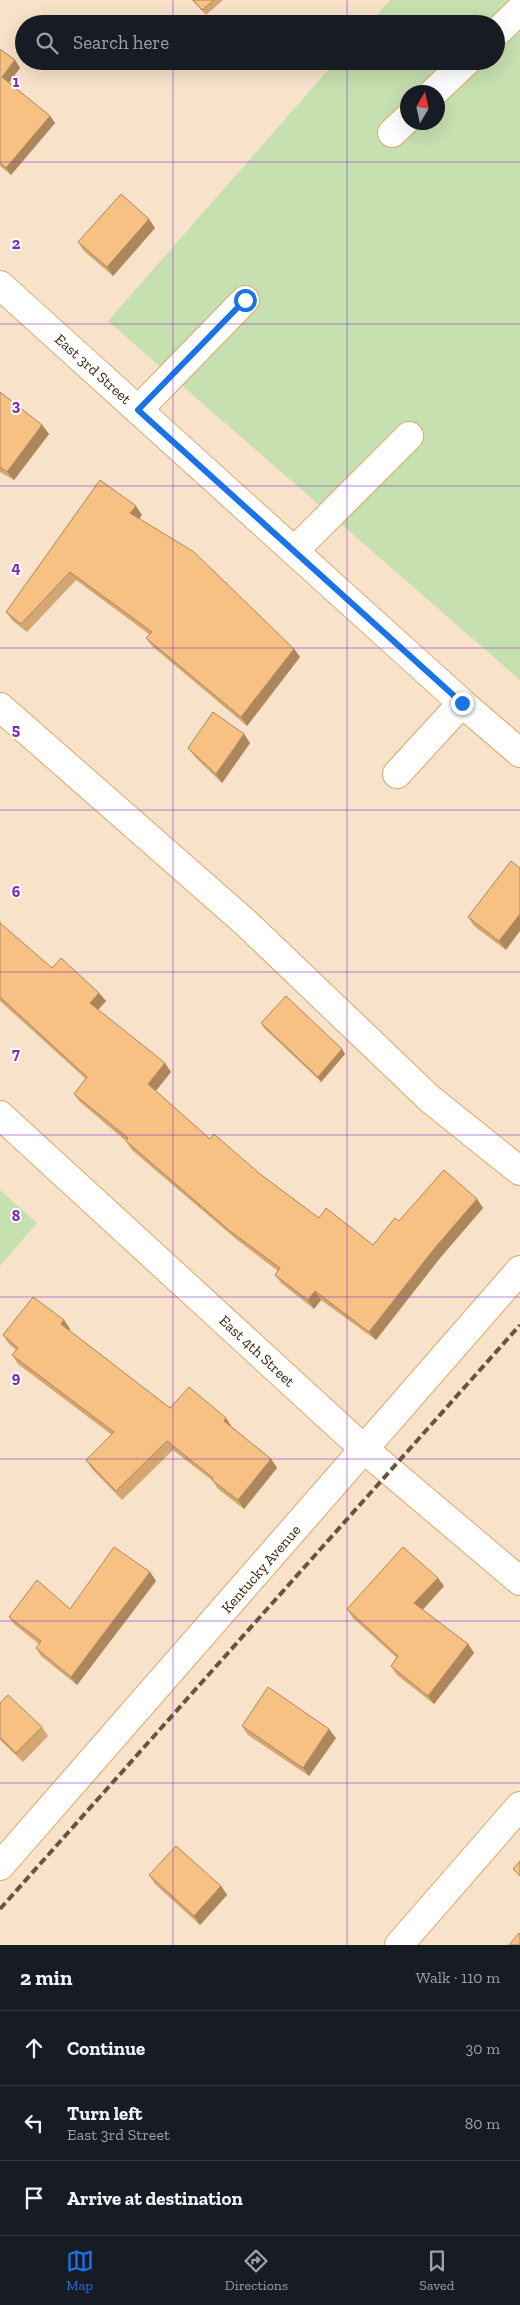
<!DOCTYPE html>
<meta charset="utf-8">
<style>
:root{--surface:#171b24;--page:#20242c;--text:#f1f3f6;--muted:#9ea1a6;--line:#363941;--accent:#1a73e8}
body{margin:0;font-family:"Zilla Slab",serif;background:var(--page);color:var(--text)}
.compass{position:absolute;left:400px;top:85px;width:45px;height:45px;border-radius:50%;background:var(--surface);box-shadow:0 5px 20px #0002;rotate:9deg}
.stop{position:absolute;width:15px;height:15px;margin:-11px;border:4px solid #1a73e8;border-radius:50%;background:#fff}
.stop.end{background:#1a73e8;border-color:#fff;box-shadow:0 1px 5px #0008}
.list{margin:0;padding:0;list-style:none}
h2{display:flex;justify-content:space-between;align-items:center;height:65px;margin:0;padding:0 20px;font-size:21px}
h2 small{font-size:16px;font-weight:400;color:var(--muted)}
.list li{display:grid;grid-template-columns:32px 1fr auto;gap:15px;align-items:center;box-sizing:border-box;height:75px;padding:0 20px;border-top:1px solid var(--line)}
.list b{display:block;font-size:19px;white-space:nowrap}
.list p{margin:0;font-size:16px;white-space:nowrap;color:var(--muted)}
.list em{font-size:16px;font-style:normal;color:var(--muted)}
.icon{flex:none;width:28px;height:28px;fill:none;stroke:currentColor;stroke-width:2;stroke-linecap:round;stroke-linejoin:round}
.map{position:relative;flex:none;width:520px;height:1945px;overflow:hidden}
.search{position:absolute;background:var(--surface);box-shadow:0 5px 20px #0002;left:15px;right:15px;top:15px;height:55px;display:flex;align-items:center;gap:12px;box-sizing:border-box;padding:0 18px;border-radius:28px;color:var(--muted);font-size:19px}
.sheet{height:290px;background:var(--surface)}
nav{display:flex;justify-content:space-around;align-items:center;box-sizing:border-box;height:70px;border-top:1px solid var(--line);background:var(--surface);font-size:14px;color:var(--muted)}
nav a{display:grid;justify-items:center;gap:2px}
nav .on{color:var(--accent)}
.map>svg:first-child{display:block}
.green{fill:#c7e0af;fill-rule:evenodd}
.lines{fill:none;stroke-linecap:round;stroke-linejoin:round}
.minor-casing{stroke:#dca86a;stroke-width:30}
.minor{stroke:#fff;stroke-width:28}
.rail{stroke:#6a553b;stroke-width:4;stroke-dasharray:8 4;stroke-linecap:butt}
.wall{fill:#d4a671}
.shaded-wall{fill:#ad875c}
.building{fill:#f7c183;stroke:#ad875c}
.route{stroke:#1a73e8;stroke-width:6}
.grid{fill:none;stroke:#7b2cbf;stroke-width:1;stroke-opacity:0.55}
.labels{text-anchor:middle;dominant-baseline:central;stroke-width:4;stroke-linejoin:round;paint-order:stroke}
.street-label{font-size:15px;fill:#3b260b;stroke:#fff}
.grid-label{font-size:16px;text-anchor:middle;font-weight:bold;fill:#7b2cbf;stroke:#fff;stroke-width:4;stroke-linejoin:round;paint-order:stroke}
</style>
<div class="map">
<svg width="520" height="1945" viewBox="0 0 520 1945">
<rect width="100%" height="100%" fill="#f8e2ca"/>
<g class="green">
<path d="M390 0H520V680L108 321 336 61H496V24H369ZM408 92H438V122H408Z"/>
<path d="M0 1190 37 1223 0 1266Z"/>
</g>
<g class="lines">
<defs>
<g id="minor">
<path d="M496 33 520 10"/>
<path d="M434 92 467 61"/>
<path d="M392 133 408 118"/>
<path d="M0 285 462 703 520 753"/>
<path d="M138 410 245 300"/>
<path d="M294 551 409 436"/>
<path d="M0 707 246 923 430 1099 520 1171"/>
<path d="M397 774 462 703"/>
<path d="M0 1115 365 1450 520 1581"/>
<path d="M0 1866 520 1270"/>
<path d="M399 1945 520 1806"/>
</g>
</defs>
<use href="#minor" class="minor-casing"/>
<use href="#minor" class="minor"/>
<path class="rail" d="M0 1909 520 1325"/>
</g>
<g class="wall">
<path d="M192 0H223L206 15Z"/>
<path d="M0 49 15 60 20 68 9 83 50 116 55 123 11 175 0 166Z"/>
<path d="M155 228 113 276 84 251 78 242Z"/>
<path d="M0 392 42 425 49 434 14 480 0 472Z"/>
<path d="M142 515 139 519 294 649 300 657 247 726 152 646 146 638 149 634 76 580 27 632 13 621 6 612Z"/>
<path d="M244 734 250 743 222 783 195 757 188 748Z"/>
<path d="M511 861 506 950 474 926 468 917Z"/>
<path d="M0 920 1 922 0 923 52 968 99 993 106 1001 98 1010 171 1072 156 1091 210 1139 260 1174 319 1218 373 1245 399 1221 477 1199 483 1208 440 1258 376 1340 321 1300 314 1309 281 1283 275 1275 278 1271 236 1239 132 1150 126 1141 80 1102 74 1094 86 1079 0 1001Z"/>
<path d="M261 1023 342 1049 345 1054 321 1082 264 1028Z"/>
<path d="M64 1320 70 1329 69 1330 170 1408 232 1427 271 1459 277 1468 244 1509 218 1489 213 1481 173 1450 122 1500 92 1469 86 1460 112 1435 18 1364 12 1355 16 1350 9 1344 3 1335Z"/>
<path d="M150 1572 156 1581 77 1685 41 1656 36 1648 39 1644 15 1625 9 1617 70 1609Z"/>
<path d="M444 1586 423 1610 468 1644 474 1653 434 1704 397 1675 391 1666 397 1658 353 1618 347 1609Z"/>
<path d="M0 1703 42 1727 48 1736 23 1762 0 1740Z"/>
<path d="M242 1726 336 1738 309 1776 248 1735Z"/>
<path d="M149 1875 221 1886 227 1895 200 1925 155 1884Z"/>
</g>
<g class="shaded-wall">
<path d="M15 60 20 68 7 85 2 77Z"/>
<path d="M50 116 55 123 11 175 6 168Z"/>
<path d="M149 219 155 228 113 276 107 267Z"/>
<path d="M42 425 49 434 14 480 7 472Z"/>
<path d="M136 506 142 515 136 522 130 513Z"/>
<path d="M294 649 300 657 247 726 241 717Z"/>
<path d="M244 734 250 743 222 783 216 774Z"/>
<path d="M520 914V931L506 950 499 941Z"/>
<path d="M99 993 106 1001 96 1012 90 1003Z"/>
<path d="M342 1049 345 1054 321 1082 318 1077Z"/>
<path d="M165 1063 171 1072 154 1093 148 1084Z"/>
<path d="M477 1199 483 1208 440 1258 376 1340 369 1332 434 1249Z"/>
<path d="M315 1291 321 1300 314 1309 308 1300Z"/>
<path d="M64 1320 70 1329 67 1333 61 1324Z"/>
<path d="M226 1418 232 1427 224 1421Z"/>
<path d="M271 1459 277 1468 244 1509 238 1500Z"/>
<path d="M150 1572 156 1581 77 1685 71 1677Z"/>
<path d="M438 1578 444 1586 420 1612 414 1603Z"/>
<path d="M468 1644 474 1653 434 1704 428 1696Z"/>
<path d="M329 1729 336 1738 309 1776 303 1768Z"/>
<path d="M221 1886 227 1895 200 1925 194 1916Z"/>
</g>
<g class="building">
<path d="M193 0H214L202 10Z"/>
<path d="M0 49 15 60 2 77 50 116 6 168 0 163Z"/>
<path d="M121 194 149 219 107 267 78 242Z"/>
<path d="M0 392 42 425 7 472 0 467Z"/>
<path d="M100 480 136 506 130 513 194 552 294 649 241 717 146 638 152 632 70 572 21 624 6 612Z"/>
<path d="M213 712 244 734 216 774 188 748Z"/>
<path d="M511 861 520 868V914L499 941 468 917Z"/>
<path d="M0 923 52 968 61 958 99 993 90 1003 165 1063 148 1084 210 1139 214 1134 260 1174 319 1218 326 1208 373 1245 395 1218 399 1221 444 1170 477 1199 434 1249 369 1332 315 1291 308 1300 275 1275 280 1268 230 1231 126 1141 128 1138 74 1094 87 1077 0 997Z"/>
<path d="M286 996 342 1049 318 1077 261 1023Z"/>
<path d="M33 1297 64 1320 61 1324 170 1408 189 1387 226 1418 224 1421 271 1459 238 1500 212 1480 213 1478 167 1441 116 1491 86 1460 114 1432 12 1355 18 1348 3 1335Z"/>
<path d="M114 1547 150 1572 71 1677 36 1648 41 1641 9 1617 37 1580 70 1609Z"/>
<path d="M403 1547 438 1578 414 1603 468 1644 428 1696 391 1666 398 1656 347 1609Z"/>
<path d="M268 1687 329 1729 303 1768 242 1726Z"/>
<path d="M8 1695 42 1727 16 1753 0 1737V1703Z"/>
<path d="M176 1846 221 1886 194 1916 149 1875Z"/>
<path d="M520 1861V1876L513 1869Z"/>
<path d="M519 1933 520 1934V1945H509Z"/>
</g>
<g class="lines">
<path class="route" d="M245 300 138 410 462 703"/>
</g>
<path class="grid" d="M173 0V24M347 0V24M173 61V1945M347 61V1945M0 162H520M0 324H520M0 486H520M0 648H520M0 810H520M0 972H520M0 1135H520M0 1297H520M0 1459H520M0 1621H520M0 1783H520"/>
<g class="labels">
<g class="street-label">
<text transform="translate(93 369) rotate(42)">East 3rd Street</text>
<text transform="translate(257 1351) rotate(43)">East 4th Street</text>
<text transform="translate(261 1569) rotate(-49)">Kentucky Avenue</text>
</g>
</g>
<g class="grid-label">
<text x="16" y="87">1</text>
<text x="16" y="249">2</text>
<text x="16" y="411">3</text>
<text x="16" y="573">4</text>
<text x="16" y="735">5</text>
<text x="16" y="897">6</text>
<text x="16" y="1059">7</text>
<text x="16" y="1221">8</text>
<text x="16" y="1383">9</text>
</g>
</svg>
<svg class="compass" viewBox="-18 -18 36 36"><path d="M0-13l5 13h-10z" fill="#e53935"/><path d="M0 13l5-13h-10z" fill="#9ea1a6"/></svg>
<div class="stop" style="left:245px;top:300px"></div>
<div class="stop end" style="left:462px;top:703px"></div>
<div class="search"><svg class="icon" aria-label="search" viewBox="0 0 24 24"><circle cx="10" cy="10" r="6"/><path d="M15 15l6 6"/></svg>Search here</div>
</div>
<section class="sheet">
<h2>2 min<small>Walk · 110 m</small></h2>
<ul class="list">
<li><svg class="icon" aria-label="ahead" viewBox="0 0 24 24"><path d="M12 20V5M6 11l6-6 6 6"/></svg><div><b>Continue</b></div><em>30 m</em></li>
<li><svg class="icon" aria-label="left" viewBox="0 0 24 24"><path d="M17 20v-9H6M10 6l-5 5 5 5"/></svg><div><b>Turn left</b><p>East 3rd Street</p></div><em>80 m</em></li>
<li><svg class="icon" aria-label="arrive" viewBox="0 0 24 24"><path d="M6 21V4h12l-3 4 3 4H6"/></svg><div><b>Arrive at destination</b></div></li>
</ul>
</section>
<nav>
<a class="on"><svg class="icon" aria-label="map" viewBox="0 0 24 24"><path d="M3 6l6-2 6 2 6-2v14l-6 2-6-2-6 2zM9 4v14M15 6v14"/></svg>Map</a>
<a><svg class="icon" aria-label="directions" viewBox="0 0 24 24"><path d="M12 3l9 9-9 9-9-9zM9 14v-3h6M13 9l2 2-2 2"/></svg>Directions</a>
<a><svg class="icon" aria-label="saved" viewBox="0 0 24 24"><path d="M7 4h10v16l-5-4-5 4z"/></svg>Saved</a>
</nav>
